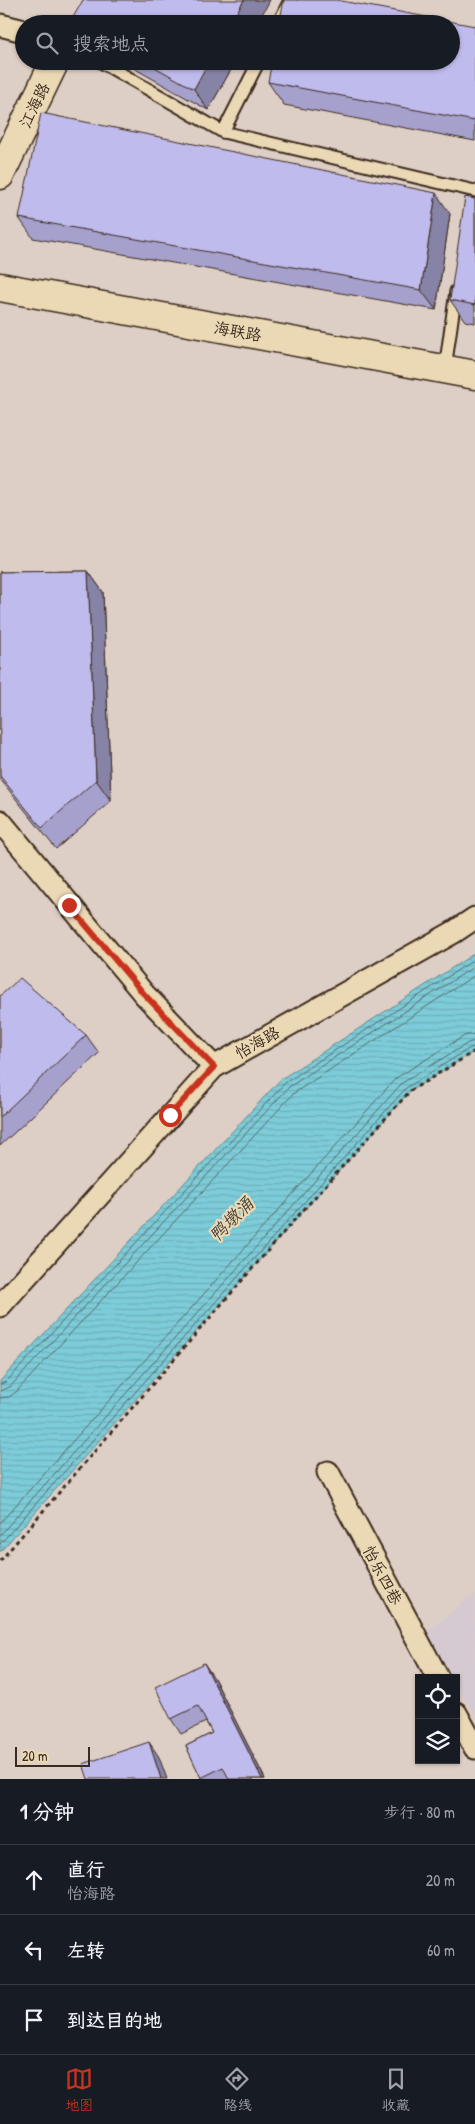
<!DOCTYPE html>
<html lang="zh">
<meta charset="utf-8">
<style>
:root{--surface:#171b24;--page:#20242c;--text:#f1f3f6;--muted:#9ea1a6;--line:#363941;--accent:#c8321e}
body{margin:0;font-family:"Patrick Hand","LXGW WenKai TC",sans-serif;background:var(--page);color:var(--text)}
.controls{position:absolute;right:15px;bottom:15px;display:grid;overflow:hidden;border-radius:0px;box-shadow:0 1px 4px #0004}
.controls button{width:45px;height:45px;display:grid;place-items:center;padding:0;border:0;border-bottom:1px solid var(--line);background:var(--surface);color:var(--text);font:25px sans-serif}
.scale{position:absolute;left:15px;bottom:12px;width:75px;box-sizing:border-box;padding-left:5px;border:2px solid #3b2a1e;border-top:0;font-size:14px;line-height:18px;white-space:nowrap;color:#3b2a1e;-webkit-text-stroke:4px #ebd8b5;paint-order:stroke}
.stop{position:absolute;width:15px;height:15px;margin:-11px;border:4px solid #c8321e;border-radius:50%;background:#fff}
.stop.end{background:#c8321e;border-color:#fff;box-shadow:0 1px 5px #0008}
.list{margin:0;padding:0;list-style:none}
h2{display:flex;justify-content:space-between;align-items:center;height:65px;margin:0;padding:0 20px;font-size:21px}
h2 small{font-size:16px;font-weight:400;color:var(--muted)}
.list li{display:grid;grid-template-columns:32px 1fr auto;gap:15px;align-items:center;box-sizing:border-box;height:70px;padding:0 20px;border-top:1px solid var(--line)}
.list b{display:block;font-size:19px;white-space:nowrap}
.list p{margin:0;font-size:16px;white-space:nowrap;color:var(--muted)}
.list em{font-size:16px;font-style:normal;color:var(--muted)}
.icon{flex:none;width:28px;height:28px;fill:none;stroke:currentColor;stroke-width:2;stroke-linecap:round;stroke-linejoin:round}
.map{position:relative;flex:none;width:475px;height:1779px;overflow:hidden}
.search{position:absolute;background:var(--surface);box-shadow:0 1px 4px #0004;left:15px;right:15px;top:15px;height:55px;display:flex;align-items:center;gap:12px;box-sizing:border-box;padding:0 18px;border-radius:28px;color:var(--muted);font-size:19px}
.sheet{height:275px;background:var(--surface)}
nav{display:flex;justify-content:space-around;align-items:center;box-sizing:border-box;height:70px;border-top:1px solid var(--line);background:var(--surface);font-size:14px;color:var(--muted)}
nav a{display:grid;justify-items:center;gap:2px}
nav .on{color:var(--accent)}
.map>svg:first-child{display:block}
.built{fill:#d5c9d2}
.water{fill:url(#water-rules);stroke:#638b8e}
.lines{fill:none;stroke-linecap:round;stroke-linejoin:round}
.shore{stroke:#556b69;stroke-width:1}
.service-casing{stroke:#3b2a1e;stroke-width:15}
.minor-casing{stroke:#3b2a1e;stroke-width:25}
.tertiary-casing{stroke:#3b2a1e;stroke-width:31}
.path{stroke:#3b2a1e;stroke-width:3;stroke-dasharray:4 4;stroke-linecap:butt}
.service{stroke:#ebd8b5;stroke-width:11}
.minor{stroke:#ebd8b5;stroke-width:21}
.tertiary{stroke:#ebd8b5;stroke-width:28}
.wall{fill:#a5a1cc;stroke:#3b2a1e}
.shaded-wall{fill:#8683a6;stroke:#3b2a1e}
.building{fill:#c0bbed;stroke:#3b2a1e}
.route{stroke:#c8321e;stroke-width:6}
.labels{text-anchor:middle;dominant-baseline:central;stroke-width:4.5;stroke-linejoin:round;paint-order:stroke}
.street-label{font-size:16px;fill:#3b2a1e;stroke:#ebd8b5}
.water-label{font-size:18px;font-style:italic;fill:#45423a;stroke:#ebd8b5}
</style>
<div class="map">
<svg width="475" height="1779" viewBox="0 0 475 1779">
<defs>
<pattern id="water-rules" width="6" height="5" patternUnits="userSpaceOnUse" patternTransform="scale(1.25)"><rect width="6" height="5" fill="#7dccd9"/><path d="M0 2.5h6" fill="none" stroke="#6dafba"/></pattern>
</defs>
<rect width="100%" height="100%" fill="#decfc6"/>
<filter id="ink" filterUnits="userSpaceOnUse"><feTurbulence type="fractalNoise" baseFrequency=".02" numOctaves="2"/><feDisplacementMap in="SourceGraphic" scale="10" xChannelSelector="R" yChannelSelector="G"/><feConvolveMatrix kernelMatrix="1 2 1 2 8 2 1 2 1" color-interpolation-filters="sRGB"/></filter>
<g filter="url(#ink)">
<path class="built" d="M475 1593V1716L456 1684V1678H453L426 1633Z"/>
<path class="water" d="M475 953V1051L410 1091 0 1552V1381L281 1079Z"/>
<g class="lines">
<g class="shore">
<path d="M0 1384 6 1382 285 1083 475 959"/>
<path d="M0 1391 10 1387 289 1087 475 966"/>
<path d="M0 1398 9 1397 16 1392 294 1093 475 975"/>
<path d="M0 1523 396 1078 464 1036 475 1034"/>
<path d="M0 1535 402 1083 468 1043 475 1041"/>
<path d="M0 1544 406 1088 470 1048 475 1047"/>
</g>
<defs>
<g id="service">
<path d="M278 24 290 0"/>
<path d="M99 61 223 132 475 191"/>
<path d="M223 132 259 61"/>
<path d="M445 369 456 291"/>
</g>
<g id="minor">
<path d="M0 25 24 31"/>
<path d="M0 821 144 994 214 1067"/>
<path d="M0 1306 214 1067 454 932 475 918"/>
<path d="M328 1472 438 1678"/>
<path d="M456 1713 475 1748"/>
</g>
<g id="tertiary">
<path d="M0 175 55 61"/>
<path d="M0 287 475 375"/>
</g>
</defs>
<use href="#service" class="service-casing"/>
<use href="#minor" class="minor-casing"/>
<use href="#tertiary" class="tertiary-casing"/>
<path class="path" d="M0 1561 289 1226 410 1091 475 1051"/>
<use href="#service" class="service"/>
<use href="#minor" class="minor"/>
<use href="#tertiary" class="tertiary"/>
</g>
<g class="wall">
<path d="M475 26V141L284 105 268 82Z"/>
<path d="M121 61H236L208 110Z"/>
<path d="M475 199V323L465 321 450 300Z"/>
<path d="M450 214 436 310 33 238 19 218Z"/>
<path d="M88 571 103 592 111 801 56 849 0 779V572Z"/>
<path d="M0 996 86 1035 99 1053 0 1146Z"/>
<path d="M214 1678 265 1779H202L186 1746 212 1733 206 1722 181 1734 171 1719Z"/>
</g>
<g class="shaded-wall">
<path d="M244 0H270L257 24H230Z"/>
<path d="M209 61H236L208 110 194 89Z"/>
<path d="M436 193 450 214 436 310 421 290Z"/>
<path d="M88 571 103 592 111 801 96 780Z"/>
<path d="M204 1663 214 1678 265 1779H262Z"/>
<path d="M149 1742 159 1757 167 1779H161Z"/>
</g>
<g class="building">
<path d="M83 0H244L230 24H77L71 21Z"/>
<path d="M284 0H336L475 26V121L268 82 272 61H451V24H279Z"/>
<path d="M144 61H209L194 89Z"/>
<path d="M41 113 436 193 421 290 19 218Z"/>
<path d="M465 197 475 199V305L450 300Z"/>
<path d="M88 571 96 780 42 828 0 776V572Z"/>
<path d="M20 978 86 1035 0 1117V996Z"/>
<path d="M204 1663 262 1779H229L223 1767 201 1778 186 1746 212 1733 198 1706 171 1719 155 1687Z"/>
<path d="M149 1742 161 1779H88L83 1764Z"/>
</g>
</g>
<g class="lines" filter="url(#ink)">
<path class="route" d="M69 905 144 994 214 1067 170 1115"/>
</g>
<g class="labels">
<g class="street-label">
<text transform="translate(34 105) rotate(-64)">江海路</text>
<text transform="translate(238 331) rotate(10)">海联路</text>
<text transform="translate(257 1042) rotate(-29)">怡海路</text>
<text transform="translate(383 1575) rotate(62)">怡乐四巷</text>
</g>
<g class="water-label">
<text transform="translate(231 1219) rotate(-45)">鸭墩涌</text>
</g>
</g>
</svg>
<div class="controls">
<button><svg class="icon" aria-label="locate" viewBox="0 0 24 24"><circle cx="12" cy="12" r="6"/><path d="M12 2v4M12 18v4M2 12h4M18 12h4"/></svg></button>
<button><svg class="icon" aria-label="layers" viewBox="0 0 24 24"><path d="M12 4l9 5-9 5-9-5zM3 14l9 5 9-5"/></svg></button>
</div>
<div class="scale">20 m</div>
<div class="stop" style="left:170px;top:1115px"></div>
<div class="stop end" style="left:69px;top:905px"></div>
<div class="search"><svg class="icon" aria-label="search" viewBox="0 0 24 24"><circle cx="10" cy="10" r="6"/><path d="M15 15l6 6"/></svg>搜索地点</div>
</div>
<section class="sheet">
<h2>1 分钟<small>步行 · 80 m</small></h2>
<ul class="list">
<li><svg class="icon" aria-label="ahead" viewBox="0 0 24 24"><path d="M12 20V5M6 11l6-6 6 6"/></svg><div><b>直行</b><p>怡海路</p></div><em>20 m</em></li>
<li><svg class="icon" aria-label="left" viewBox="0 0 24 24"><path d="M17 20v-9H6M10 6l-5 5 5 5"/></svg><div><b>左转</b></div><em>60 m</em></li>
<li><svg class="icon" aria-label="arrive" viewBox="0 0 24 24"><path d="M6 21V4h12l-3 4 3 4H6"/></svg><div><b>到达目的地</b></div></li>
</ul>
</section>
<nav>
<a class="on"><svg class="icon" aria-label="map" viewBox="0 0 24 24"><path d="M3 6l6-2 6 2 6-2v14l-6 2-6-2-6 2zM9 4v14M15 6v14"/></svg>地图</a>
<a><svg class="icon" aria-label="directions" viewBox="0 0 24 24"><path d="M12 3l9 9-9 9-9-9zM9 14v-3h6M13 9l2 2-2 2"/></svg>路线</a>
<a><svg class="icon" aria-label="saved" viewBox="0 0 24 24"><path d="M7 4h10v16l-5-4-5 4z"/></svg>收藏</a>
</nav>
